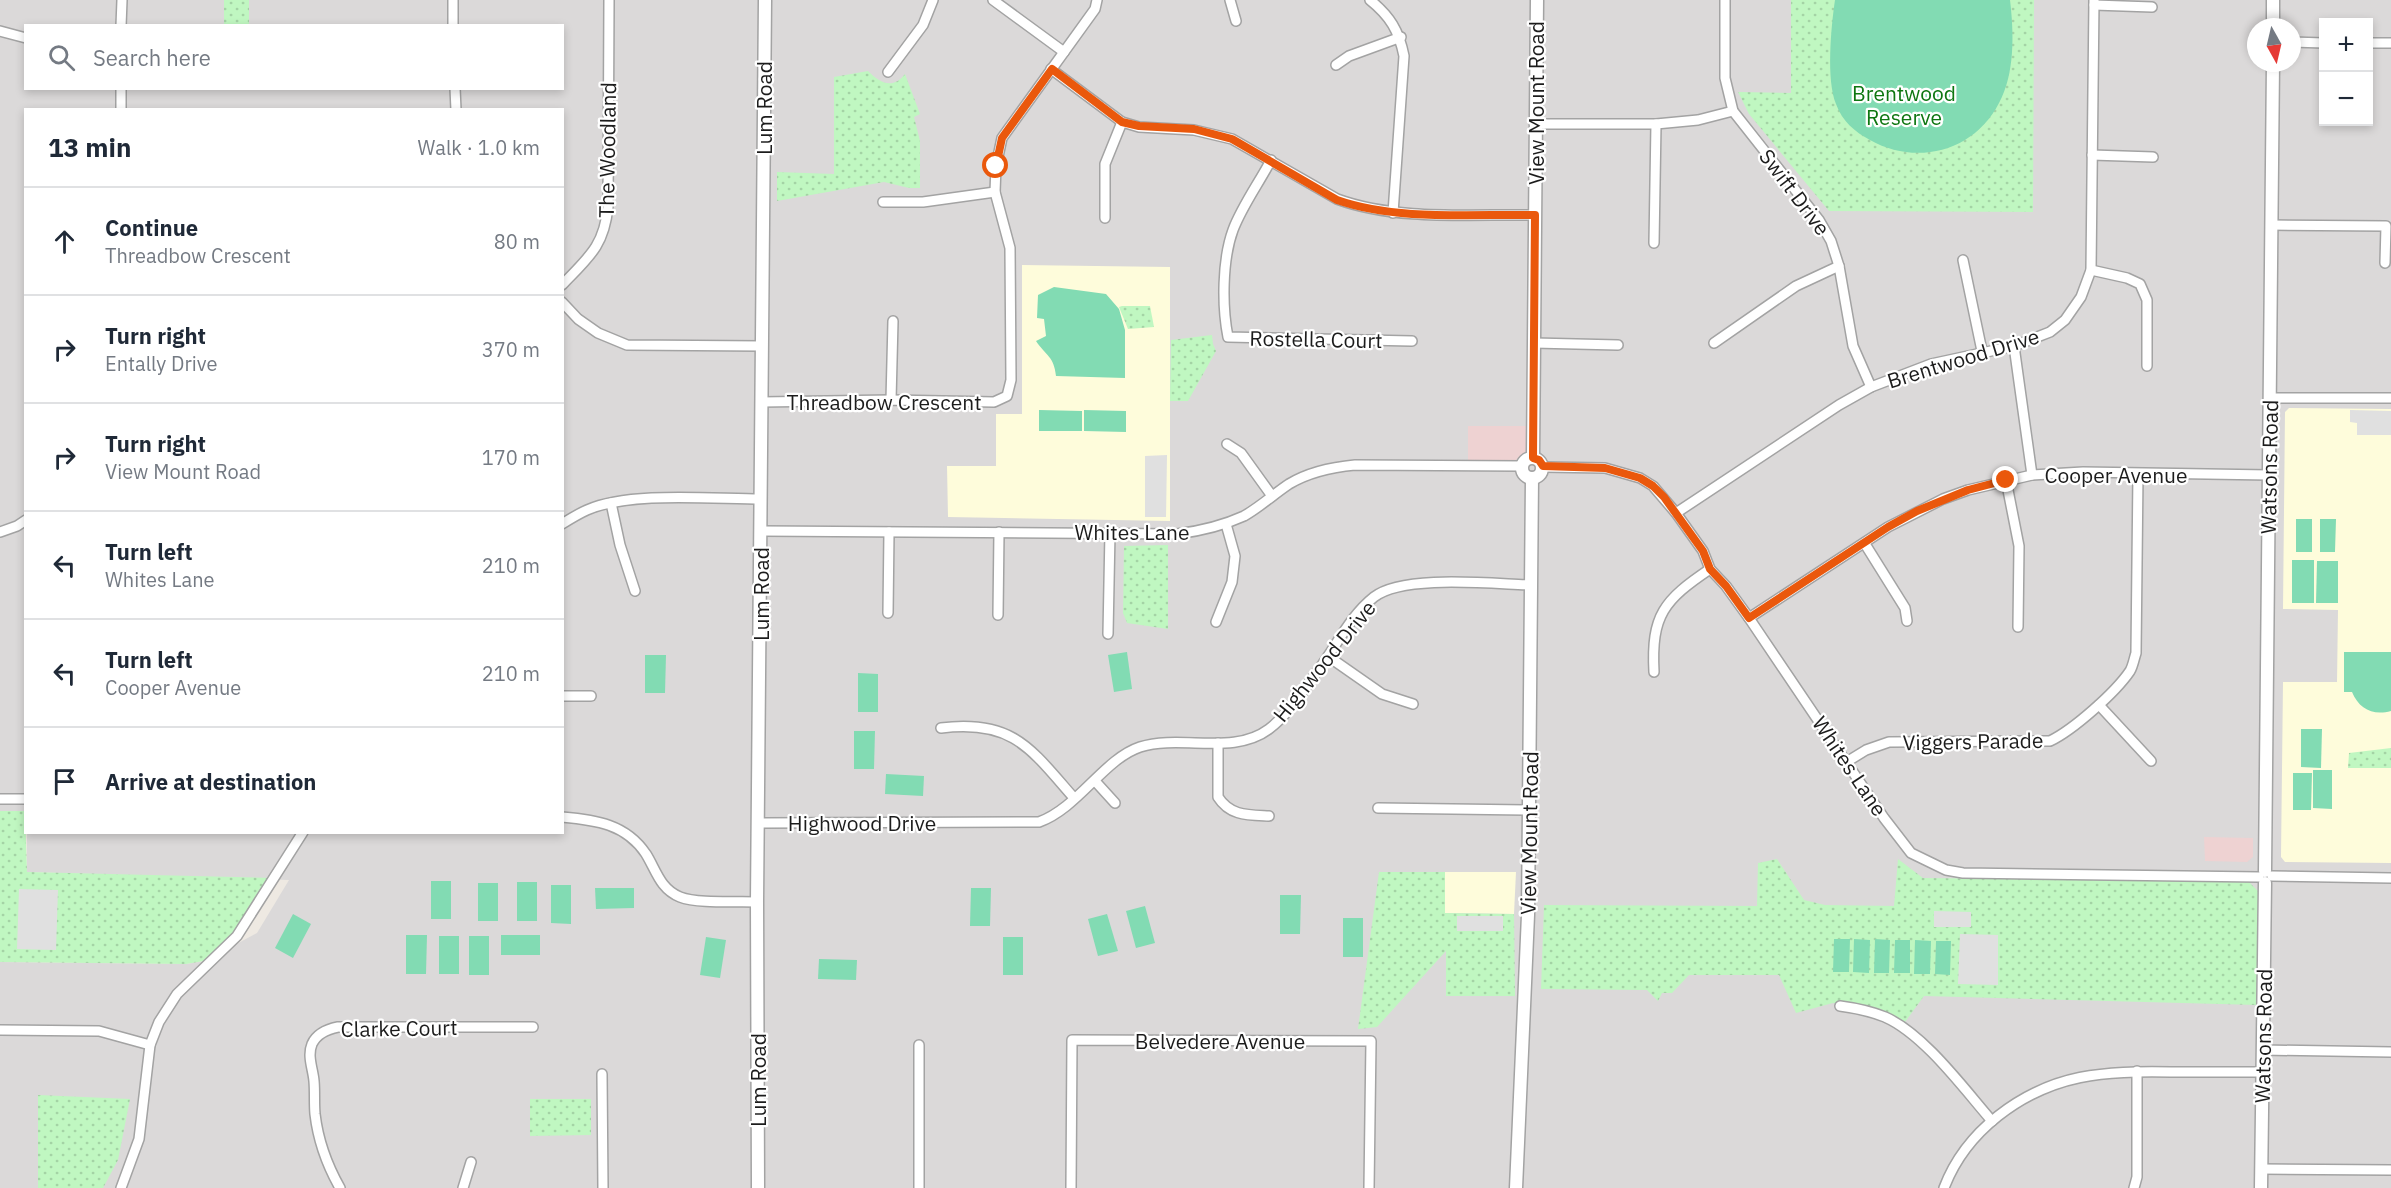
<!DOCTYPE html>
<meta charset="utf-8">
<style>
:root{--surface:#fff;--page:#f2f2f3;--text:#1f2937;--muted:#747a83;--line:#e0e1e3}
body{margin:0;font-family:"IBM Plex Sans",sans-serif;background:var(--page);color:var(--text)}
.controls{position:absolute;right:18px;top:18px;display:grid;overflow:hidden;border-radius:0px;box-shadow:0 3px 9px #0003}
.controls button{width:54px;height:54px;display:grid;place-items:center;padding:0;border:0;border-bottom:2px solid var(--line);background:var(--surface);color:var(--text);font:30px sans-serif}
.compass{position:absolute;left:2247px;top:18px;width:54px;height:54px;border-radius:50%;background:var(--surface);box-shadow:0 3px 9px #0003;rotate:172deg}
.stop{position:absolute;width:18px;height:18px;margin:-14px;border:4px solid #ea580c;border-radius:50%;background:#fff}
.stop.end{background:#ea580c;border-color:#fff;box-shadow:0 2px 6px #0008}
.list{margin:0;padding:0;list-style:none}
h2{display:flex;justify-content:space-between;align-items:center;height:78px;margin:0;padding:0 24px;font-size:26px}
h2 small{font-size:20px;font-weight:400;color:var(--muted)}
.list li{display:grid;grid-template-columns:39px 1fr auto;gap:18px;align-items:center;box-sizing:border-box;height:108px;padding:0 24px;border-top:2px solid var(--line)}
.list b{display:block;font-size:22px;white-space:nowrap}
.list p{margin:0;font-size:20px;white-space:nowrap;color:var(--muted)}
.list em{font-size:20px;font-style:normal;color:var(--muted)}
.icon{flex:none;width:33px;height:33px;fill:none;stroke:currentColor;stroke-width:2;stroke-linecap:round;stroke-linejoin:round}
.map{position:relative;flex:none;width:2391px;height:1188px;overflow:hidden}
.search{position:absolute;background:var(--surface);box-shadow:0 3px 9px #0003;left:24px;top:24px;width:540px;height:66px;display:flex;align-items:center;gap:15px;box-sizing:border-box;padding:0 21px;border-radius:0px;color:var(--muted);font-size:22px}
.panel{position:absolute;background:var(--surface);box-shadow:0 3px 9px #0003;left:24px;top:108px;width:540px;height:726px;border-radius:0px}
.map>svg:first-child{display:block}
.residential{fill:#dbd9d9;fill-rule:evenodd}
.commercial{fill:#eed2d2}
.education{fill:#fefcdb}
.park{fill:url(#park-dots)}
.pitch{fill:#82dbb3}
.parking{fill:#e0e0e0}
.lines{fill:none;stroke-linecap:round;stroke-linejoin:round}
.minor-casing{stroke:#a3a3a3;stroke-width:12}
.tertiary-casing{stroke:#a3a3a3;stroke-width:15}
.minor{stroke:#fff;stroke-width:9}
.tertiary{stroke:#fff;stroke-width:12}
.route{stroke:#ea580c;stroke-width:8}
.labels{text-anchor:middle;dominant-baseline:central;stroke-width:4.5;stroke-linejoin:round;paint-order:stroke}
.park-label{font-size:21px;fill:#0e7611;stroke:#fff}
.street-label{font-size:21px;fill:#1c1c1c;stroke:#fff}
</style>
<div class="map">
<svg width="2391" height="1188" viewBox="0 0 2391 1188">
<defs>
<pattern id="park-dots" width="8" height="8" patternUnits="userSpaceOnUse" patternTransform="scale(1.5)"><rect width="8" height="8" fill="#c0f7c1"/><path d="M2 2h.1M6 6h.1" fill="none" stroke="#a4d3a5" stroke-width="1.8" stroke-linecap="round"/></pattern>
</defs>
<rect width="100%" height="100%" fill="#eee9e2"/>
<path class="residential" d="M0 0H2391V1188H0V962L186 964 205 961 257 933 289 880 27 872V833L562 832V110H26V811H0ZM2324 22H2368V122H2324ZM26 26H562V88H26ZM2256 27H2292V63H2256Z"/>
<g class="commercial">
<path d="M1468 426H1528L1527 451 1516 460H1468Z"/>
<path d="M2204 837 2253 838V857L2247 862 2205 861Z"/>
</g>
<g class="education">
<path d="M1022 265 1170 267V521L948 517 947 466H996V414H1022Z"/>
<path d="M2289 408 2391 409V863L2285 862 2281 857 2283 682H2337L2338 610 2283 609 2285 412Z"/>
<path d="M1445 872H1516L1514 914 1445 913Z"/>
</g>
<g class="park">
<rect x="224" y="0" width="25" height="25"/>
<path d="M1791 0H2034L2033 212 1829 211 1749 114 1738 92 1791 93Z"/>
<path d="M868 71C880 83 893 90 905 74L920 114 914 117 920 141V188H909L884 182 777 201V172L834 174V77Z"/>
<path d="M1122 306H1150L1154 327 1128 329 1119 307Z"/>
<path d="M1212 335 1213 344 1216 351 1188 401H1170L1171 340Z"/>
<path d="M1168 545V629L1127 623 1123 613 1124 546Z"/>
<path d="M2391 748V768H2348L2349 753Z"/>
<path d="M0 811H25L27 872 274 878 237 936 210 960 186 964 0 962Z"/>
<path d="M1777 859 1804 900 1825 905 1894 906 1898 859 1923 878 2249 882 2260 893 2257 1005 1924 996 1905 1022 1859 1006 1833 1003 1796 1013 1779 975H1689L1672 993H1662L1658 1001 1647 990 1541 989 1544 905 1757 906 1758 863Z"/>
<path d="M1379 872H1445V913L1514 914 1515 996H1446V951L1377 1027 1358 1029Z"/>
<path d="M38 1095 130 1099 118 1160 103 1188H38Z"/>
<path d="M530 1099H591V1135L530 1136Z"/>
</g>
<g class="pitch">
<path d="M1835 0H2010C2014 33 2015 74 1999 103 1974 152 1916 166 1870 140 1855 132 1842 121 1836 104 1826 80 1831 27 1835 0Z"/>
<path d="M1054 287 1106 294 1119 309 1125 330V378L1056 376C1054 356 1046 356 1036 341L1046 336 1044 319 1037 318 1038 295Z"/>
<path d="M1039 410 1082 411V431H1039Z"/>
<path d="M1084 410 1126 411V432L1084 431Z"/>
<rect x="2296" y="519" width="16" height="33"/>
<path d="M2320 519H2336L2335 552H2320Z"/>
<rect x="2292" y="560" width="22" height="43"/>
<path d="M2317 561H2338V603H2316Z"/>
<path d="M1127 652 1132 689 1114 692 1108 655Z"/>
<path d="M2344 652H2391V711C2373 716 2359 709 2352 692H2344Z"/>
<path d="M645 655H666L665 693H645Z"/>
<path d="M858 673 878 674V712H858Z"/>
<path d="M2301 729H2322L2321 768 2301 767Z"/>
<path d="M854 731H875L874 769H854Z"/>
<path d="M2313 770H2332V809L2313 808Z"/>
<path d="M2293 773H2312L2311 810H2293Z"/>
<path d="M886 774 924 776 923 796 885 794Z"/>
<rect x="431" y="881" width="20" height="38"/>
<rect x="517" y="882" width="20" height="39"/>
<rect x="478" y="883" width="20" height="38"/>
<path d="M551 885H571V924L551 923Z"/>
<path d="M634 888V908L596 909 595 888Z"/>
<path d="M971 888H991L990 926H970Z"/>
<path d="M1280 895H1301L1300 934H1280Z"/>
<path d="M1145 906 1155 943 1136 948 1126 911Z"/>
<path d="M293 914 311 924 293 958 275 948Z"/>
<path d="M1107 914 1118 951 1098 956 1088 919Z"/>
<rect x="1343" y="918" width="20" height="39"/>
<path d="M406 935H427L426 974H406Z"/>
<rect x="501" y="935" width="39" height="20"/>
<rect x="439" y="936" width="20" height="38"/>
<rect x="469" y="936" width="20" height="39"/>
<path d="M706 937 726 940 720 978 700 975Z"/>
<rect x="1003" y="937" width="20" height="38"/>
<path d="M1834 939H1850L1849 972H1833Z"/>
<path d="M1854 939 1870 940 1869 973 1853 972Z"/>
<path d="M1875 939 1890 940 1889 973H1874Z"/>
<path d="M1895 940H1910V973H1894Z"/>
<path d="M1915 940 1931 941 1930 974H1914Z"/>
<path d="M1936 941H1951L1950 975 1935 974Z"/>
<path d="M819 959 857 960 856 980 818 979Z"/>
</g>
<g class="parking">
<path d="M2350 410 2391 411V435H2357V423L2350 422Z"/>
<path d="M1167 455 1166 517H1145V456Z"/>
<path d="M19 889 58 890 56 950 17 949Z"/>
<path d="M1934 911 1971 912V927H1934Z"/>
<rect x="1457" y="916" width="46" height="15"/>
<path d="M1960 934 1998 935V985L1958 984Z"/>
</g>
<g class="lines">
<defs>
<g id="minor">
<path d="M453 0V26"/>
<path d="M993 0 1064 52"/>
<path d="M1230 0 1236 21"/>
<path d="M1370 0C1390 16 1399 31 1404 56L1393 213"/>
<path d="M1725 0V78L1733 111 1819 220 1831 241 1839 266 1853 346 1871 387"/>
<path d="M2094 5 2152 7"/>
<path d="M121 26 122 0"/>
<path d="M0 31 26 38"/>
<path d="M2292 42 2324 43"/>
<path d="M2368 43H2391"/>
<path d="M1336 65 1349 56 1401 37"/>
<path d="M1051 69 1122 122 1139 127 1194 130 1232 139 1337 199C1397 221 1471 214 1535 215"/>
<path d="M888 72 923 25 933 0"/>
<path d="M121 88V110"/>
<path d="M455 88 456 110"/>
<path d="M1535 124H1656L1698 120 1733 111"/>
<path d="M2092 155 2153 157"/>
<path d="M1271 160C1259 183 1242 206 1233 230 1222 260 1222 307 1228 337L1412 341"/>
<path d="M883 202H923L995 192"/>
<path d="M1105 218V164L1122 122"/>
<path d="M2271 225 2386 226 2385 263"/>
<path d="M1654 243 1656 124"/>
<path d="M1963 260 1982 351"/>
<path d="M2091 270 2127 278 2140 284 2147 300V366"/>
<path d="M562 285C589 257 604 246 608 207L609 0"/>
<path d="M562 302 578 319 598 333 627 345 762 346"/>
<path d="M1534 343 1618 345"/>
<path d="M1714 343 1796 286 1839 266"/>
<path d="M2014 346 2032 475"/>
<path d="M2269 398H2391"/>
<path d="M891 400 893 321"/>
<path d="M762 402 891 400 994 402 1007 396 1011 380 1010 248 995 192 996 166 1002 138 1095 9 1097 0"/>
<path d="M1227 444 1241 453 1272 496"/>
<path d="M1543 467 1605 468 1640 478 1653 486 1676 513 1703 551 1710 569 1726 586 1749 618 1884 818 1911 853 1946 870 1963 873 2259 877"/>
<path d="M2006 480 2019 546 2018 627"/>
<path d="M611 503 620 545 635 591"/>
<path d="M1676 513 1839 405 1871 387 1931 364 2014 346 2050 332 2065 320 2081 297 2091 270 2094 0"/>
<path d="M562 524C570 519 578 514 587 510 630 491 712 499 761 499"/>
<path d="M761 531 1177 534C1201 531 1222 526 1244 516 1260 507 1274 494 1289 484 1309 472 1333 467 1355 465L1522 466"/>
<path d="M0 532 17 526 26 520"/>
<path d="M1865 544 1905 608 1907 621"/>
<path d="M888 613 889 532"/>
<path d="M998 615 999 532"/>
<path d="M1749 618 1888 527 1943 499 1968 490 2032 475 2083 472 2269 475"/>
<path d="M1216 622 1232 582 1235 556 1226 524"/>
<path d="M1108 634 1110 532"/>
<path d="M1329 657 1382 694 1413 704"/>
<path d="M1654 672C1651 615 1664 600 1710 569"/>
<path d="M562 696H591"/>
<path d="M2099 705 2151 761"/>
<path d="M941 728C1013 719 1031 749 1074 798"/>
<path d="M1218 743V797C1230 816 1248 815 1269 816"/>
<path d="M1848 761 1866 750 1889 742 2050 741C2073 730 2115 693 2130 671 2133 666 2134 659 2136 653L2138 474"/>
<path d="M1095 781 1115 803"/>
<path d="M0 799H26"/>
<path d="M1378 808 1529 810"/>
<path d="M562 817C596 820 626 824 646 854 656 870 660 889 680 897 698 904 737 901 757 902"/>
<path d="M760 823 1039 822C1078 808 1104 759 1140 747 1181 734 1233 756 1269 729 1290 713 1304 689 1319 669 1337 645 1350 616 1374 597 1403 574 1494 584 1531 585"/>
<path d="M2272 876 2391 878"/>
<path d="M1840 1006C1855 1008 1870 1011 1885 1017 1924 1034 1964 1089 1992 1121"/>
<path d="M0 1030 99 1031 150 1045"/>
<path d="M919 1045V1188"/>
<path d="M2263 1050 2391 1052"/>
<path d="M602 1074 603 1188"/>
<path d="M2261 1169 2391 1170"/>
<path d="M121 1188 139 1139 150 1045 159 1022 177 994 237 936 303 832"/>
<path d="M340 1188C327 1165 318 1140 315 1114 314 1103 315 1092 314 1081 313 1069 307 1056 312 1044 317 1033 328 1029 338 1027H533"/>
<path d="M463 1188 471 1162"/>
<path d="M1071 1188 1072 1040 1371 1041 1369 1188"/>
<path d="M1944 1188C1955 1159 1974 1135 1998 1116 2053 1073 2104 1071 2171 1072 2201 1072 2232 1072 2262 1072"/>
<path d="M2134 1188 2137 1177V1071"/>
</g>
<g id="tertiary">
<path d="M2273 27V0"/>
<path d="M1533 457 1537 0"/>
<circle cx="1532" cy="468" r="10"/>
<path d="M2265 871 2273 63"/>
<path d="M758 1188 757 902 765 0"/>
<path d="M1516 1188 1528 915 1532 478"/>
<path d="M2261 1188 2265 883"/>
</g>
</defs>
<use href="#minor" class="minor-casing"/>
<use href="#tertiary" class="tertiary-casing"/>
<use href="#minor" class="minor"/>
<use href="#tertiary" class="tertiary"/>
</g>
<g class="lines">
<path class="route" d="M996 166 1002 138 1052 69 1122 122 1139 126 1194 129 1232 139 1337 200C1397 221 1471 214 1535 215L1533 458 1539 460 1543 466 1605 468 1640 478 1653 486 1664 497 1703 551 1710 569 1726 586 1749 618 1888 527 1917 511 1968 490 2006 480"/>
</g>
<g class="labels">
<g class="park-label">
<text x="1904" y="93">Brentwood<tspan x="1904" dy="24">Reserve</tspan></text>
</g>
<g class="street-label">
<text transform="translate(1536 103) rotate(-90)">View Mount Road</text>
<text transform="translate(764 108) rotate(-90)">Lum Road</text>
<text transform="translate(607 150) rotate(-89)">The Woodland</text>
<text transform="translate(1795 192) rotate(53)">Swift Drive</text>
<text transform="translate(1316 339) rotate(1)">Rostella Court</text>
<text transform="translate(1963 358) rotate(-17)">Brentwood Drive</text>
<text x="884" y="402">Threadbow Crescent</text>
<text transform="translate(2269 467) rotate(-89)">Watsons Road</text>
<text x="2116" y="475">Cooper Avenue</text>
<text x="1132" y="532">Whites Lane</text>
<text transform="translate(761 594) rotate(-90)">Lum Road</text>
<text transform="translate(1324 661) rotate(-51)">Highwood Drive</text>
<text transform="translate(1973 741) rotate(-1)">Viggers Parade</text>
<text transform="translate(1850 766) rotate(56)">Whites Lane</text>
<text x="862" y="823">Highwood Drive</text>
<text transform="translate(1529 833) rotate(-89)">View Mount Road</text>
<text transform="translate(399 1028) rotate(-1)">Clarke Court</text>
<text transform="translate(2263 1036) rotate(-89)">Watsons Road</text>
<text x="1220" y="1041">Belvedere Avenue</text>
<text transform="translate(758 1080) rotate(-90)">Lum Road</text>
</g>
</g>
</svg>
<div class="controls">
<button>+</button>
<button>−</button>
</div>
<svg class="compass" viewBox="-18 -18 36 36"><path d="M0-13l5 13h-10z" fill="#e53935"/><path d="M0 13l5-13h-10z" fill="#747a83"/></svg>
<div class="stop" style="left:996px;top:166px"></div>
<div class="stop end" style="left:2006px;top:480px"></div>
<div class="search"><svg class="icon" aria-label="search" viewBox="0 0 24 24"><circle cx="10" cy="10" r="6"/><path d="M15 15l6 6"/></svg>Search here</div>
<section class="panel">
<h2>13 min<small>Walk · 1.0 km</small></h2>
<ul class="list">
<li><svg class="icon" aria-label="ahead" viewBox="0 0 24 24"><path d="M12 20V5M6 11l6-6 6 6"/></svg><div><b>Continue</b><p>Threadbow Crescent</p></div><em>80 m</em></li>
<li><svg class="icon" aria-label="right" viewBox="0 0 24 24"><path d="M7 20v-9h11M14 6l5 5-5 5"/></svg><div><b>Turn right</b><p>Entally Drive</p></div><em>370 m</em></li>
<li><svg class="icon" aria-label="right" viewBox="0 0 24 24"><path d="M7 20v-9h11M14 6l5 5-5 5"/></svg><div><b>Turn right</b><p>View Mount Road</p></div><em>170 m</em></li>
<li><svg class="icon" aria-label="left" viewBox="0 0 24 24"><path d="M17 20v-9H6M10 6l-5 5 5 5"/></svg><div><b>Turn left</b><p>Whites Lane</p></div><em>210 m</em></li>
<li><svg class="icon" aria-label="left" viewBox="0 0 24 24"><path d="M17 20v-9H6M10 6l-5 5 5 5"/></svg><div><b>Turn left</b><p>Cooper Avenue</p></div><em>210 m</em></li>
<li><svg class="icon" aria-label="arrive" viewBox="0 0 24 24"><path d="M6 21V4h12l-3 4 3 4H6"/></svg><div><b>Arrive at destination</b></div></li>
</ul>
</section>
</div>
